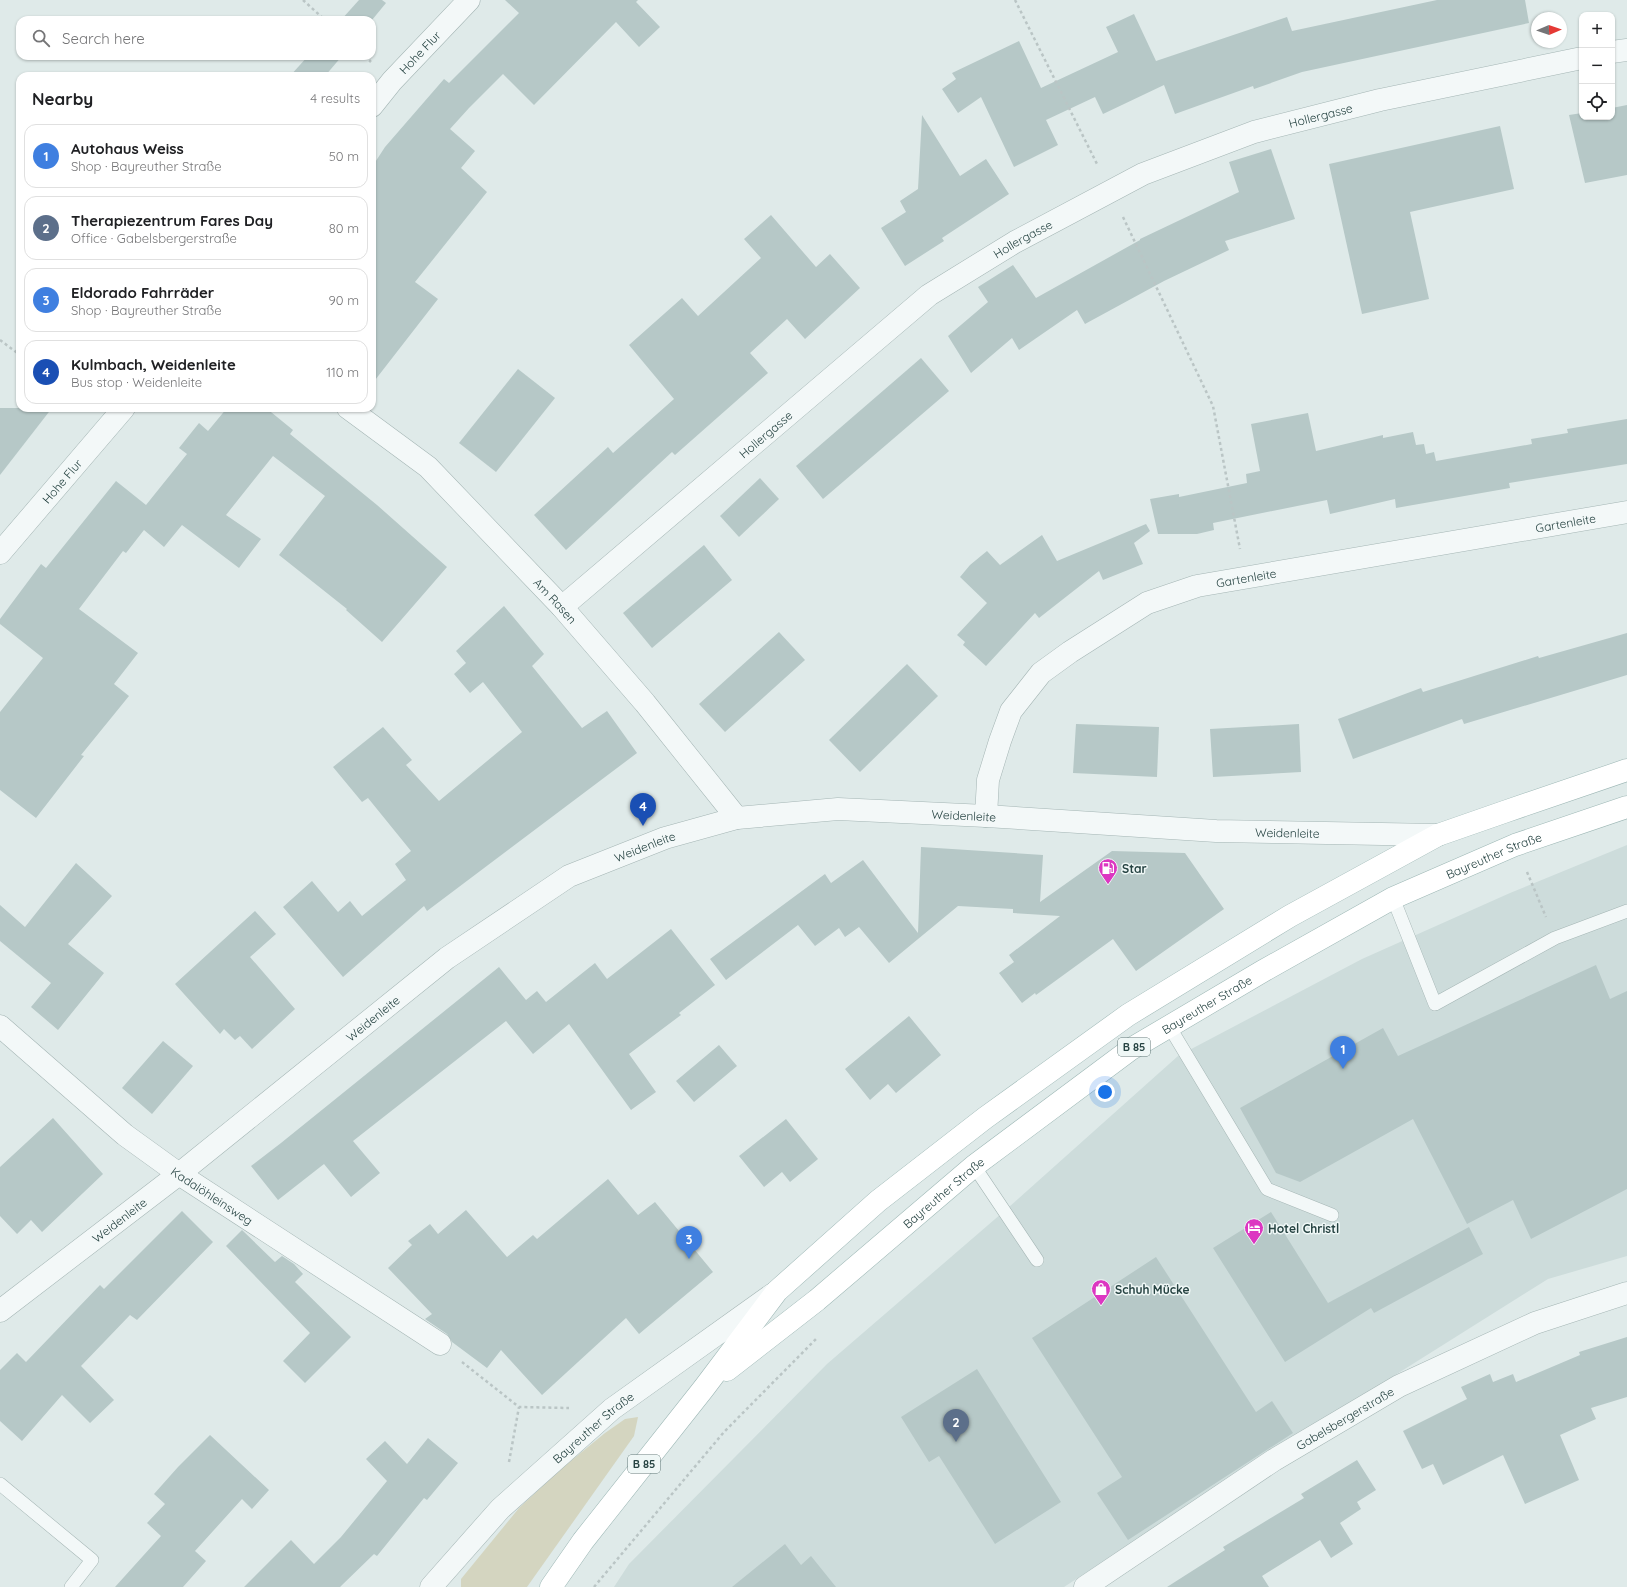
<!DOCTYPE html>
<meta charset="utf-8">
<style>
:root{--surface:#fff;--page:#f2f2f2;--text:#202124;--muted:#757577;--line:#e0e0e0;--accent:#dc37c1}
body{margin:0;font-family:Quicksand,sans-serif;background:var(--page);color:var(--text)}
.controls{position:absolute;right:12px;top:12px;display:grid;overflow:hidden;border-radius:8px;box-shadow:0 1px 3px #0004}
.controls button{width:36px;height:36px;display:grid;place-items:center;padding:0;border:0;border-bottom:1px solid var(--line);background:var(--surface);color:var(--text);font:20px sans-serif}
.compass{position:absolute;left:1531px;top:12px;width:36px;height:36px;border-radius:50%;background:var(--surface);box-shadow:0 1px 3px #0004;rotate:88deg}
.you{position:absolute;left:1105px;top:1092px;width:14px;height:14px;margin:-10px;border:3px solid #fff;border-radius:50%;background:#1a73e8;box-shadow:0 0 0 6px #1a73e833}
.badge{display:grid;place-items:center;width:26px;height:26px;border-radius:50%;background:var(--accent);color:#fff;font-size:13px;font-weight:700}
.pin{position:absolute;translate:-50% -33px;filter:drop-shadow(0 1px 2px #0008)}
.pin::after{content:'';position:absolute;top:21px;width:14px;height:12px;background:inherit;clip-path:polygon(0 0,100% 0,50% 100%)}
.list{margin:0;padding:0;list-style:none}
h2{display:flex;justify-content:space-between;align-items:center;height:52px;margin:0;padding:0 16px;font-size:17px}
h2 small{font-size:13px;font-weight:400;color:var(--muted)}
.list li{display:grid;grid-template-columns:26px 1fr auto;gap:12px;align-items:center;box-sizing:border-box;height:64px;margin:0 8px 8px;padding:0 8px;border:1px solid var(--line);border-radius:12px}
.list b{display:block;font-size:15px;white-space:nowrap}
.list p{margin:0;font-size:13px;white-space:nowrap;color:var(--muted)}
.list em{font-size:13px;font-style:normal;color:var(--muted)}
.icon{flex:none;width:22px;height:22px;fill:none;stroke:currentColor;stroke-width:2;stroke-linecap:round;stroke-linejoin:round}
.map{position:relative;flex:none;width:1627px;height:1587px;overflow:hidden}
.search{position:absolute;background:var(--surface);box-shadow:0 1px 3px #0004;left:16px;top:16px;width:360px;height:44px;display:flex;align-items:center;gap:10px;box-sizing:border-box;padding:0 14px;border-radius:12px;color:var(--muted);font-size:15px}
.panel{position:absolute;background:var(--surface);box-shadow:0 1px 3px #0004;left:16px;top:72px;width:360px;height:340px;border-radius:12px}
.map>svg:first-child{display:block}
.built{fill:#cddcdb}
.green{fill:#d4d5c0}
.building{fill:#b6c8c7}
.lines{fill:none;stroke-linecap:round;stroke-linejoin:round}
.service-casing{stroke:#a4b5b4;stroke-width:14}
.minor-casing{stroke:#a4b5b4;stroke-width:23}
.primary-casing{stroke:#9db7b5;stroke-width:23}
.path{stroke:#bac5c5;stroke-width:2.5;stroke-dasharray:3 3;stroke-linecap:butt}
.service{stroke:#f3f8f8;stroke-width:13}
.minor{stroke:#f3f8f8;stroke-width:22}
.primary{stroke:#fff;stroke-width:22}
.labels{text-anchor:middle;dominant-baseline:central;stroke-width:3;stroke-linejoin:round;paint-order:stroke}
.shield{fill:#eff7f6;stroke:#627978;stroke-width:1}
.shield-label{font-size:11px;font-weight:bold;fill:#264342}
.street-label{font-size:12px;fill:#264342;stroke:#eff7f6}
.poi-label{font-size:12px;font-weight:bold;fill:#264342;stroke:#eff7f6;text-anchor:start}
</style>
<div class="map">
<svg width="1627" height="1587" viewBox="0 0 1627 1587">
<rect width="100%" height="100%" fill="#dfeae9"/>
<path class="built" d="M1627 845V1256L1548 1279 1236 1475 1064 1587H614L629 1564 827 1364 1009 1207 1178 1056 1362 959 1510 893Z"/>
<path class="green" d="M638 1417 634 1436 527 1587H461V1579L519 1508 561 1469 605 1433 625 1419Z"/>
<g class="building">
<path d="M359 0H382L386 3 372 20H341Z"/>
<path d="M505 0H638L636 2 660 27 639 47 616 22 534 105 503 74 469 108 450 129 475 151 461 168 487 192 415 282 438 299 372 384V167L385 147 444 79 449 83 519 13Z"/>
<path d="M1437 0H1525L1529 23 1302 72 1254 89 1253 86 1175 114 1164 85 1103 114 1095 97 1046 120 1058 145 1014 167 981 97 958 113 942 89 956 79 952 73 1019 41 1041 88 1118 52 1106 27 1134 14 1156 61 1287 17 1292 31Z"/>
<path d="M308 56H342L325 76H290Z"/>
<path d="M1627 105V175L1585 183 1569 115 1582 113V117H1612V108Z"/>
<path d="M922 115 960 176 986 159 1009 194 942 238 944 241 905 266 881 228 906 212 900 201 918 189Z"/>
<path d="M1500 126 1514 189 1410 212 1429 299 1362 314 1329 164Z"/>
<path d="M1271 149 1295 219 1225 241 1229 250 1164 281 1085 324 1077 310 1019 350 1012 338 971 373 948 336 988 302 978 287 1013 265 1036 298 1140 240V239L1239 192 1229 162Z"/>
<path d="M771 215 816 267 830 254 860 288 805 339 787 319 750 353 768 373 675 455 672 452 566 550 534 515 608 447 613 453 674 399 629 345 682 298 698 316 761 258 744 239Z"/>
<path d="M921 358 949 391 823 499 796 466Z"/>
<path d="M518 369 555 398 496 472 459 443Z"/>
<path d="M0 408H52L0 475Z"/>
<path d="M227 408H266L293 430 290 434 377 505 447 567 382 642 346 610 347 609 279 555 325 496 273 456 226 515 261 539 239 568 182 525 164 547 144 530 126 553 123 551 79 609 138 653 114 684 129 696 81 755 84 756 36 818 0 790V712L43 658 0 624V619L41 564 46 568 116 481 146 505 187 454 179 448 199 423 208 431Z"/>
<path d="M1308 413 1316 451 1383 435V438L1413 432 1416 445 1424 444 1426 454 1434 452 1436 461 1532 444 1531 439 1568 433 1567 429 1627 419V464L1509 483 1510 488 1396 508 1395 499 1330 514 1327 500 1213 523 1214 530 1197 534H1158L1150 499 1179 494V497L1247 483 1246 474 1260 471 1251 424Z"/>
<path d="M760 478 779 499 739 537 720 516Z"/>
<path d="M1146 524 1150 531 1134 543 1143 564 1103 580 1099 571 1039 618 1035 613 986 666 963 645 965 642 957 635 987 603 960 577 970 565 987 551 1000 565 1042 535 1057 561Z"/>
<path d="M704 545 732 580 652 648 623 613Z"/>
<path d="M504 606 544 654 532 666 582 728 607 711 637 753 427 911 424 906 343 977 283 907 312 881 338 912 350 901 362 916 406 880 395 864 411 851 368 798 362 802 333 767 383 727 412 760 406 765 439 801 522 732 483 682 470 693 454 674 466 663 456 651Z"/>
<path d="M779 632 805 660 725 732 699 704Z"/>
<path d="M1627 633V675L1464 724 1462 719 1353 759 1338 719 1421 688 1423 692 1538 656 1539 658Z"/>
<path d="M907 664 938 696 860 772 829 740Z"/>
<path d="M1076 724 1159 727 1157 777 1073 773Z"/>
<path d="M1299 724 1301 772 1213 777 1210 729Z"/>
<path d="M921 847 1043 855 1040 902 1112 851 1185 853 1224 909 1136 971 1113 939 1036 995 1035 993 1022 1003 999 973 1014 962 1009 955 1060 916 1013 913V909L958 906 889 963 859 927 845 937 839 928 815 946 798 925 726 980 710 959 825 874 831 883 863 860 918 933Z"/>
<path d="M76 863 112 896 68 944 104 973 58 1030 31 1007 51 983 0 941V905L25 927Z"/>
<path d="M255 911 276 934 250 957 295 1009 252 1049 240 1036 235 1040 224 1029 220 1034 175 984Z"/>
<path d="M671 929 715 985 679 1013 681 1015 629 1054 656 1092 631 1110 569 1024 533 1054 506 1021 353 1141 380 1173 351 1197 324 1164 278 1200 251 1166 281 1143 499 967 526 1000 537 991 546 1002 595 963 607 979Z"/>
<path d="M1596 965 1610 999 1627 991V1189L1531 1239 1513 1200 1467 1224 1413 1119 1300 1182 1276 1173 1240 1108 1383 1028 1398 1056Z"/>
<path d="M909 1016 941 1055 896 1093 888 1084 870 1100 845 1069Z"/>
<path d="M163 1041 193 1066 152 1114 122 1088Z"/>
<path d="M719 1045 737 1066 694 1102 676 1081Z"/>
<path d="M53 1118 103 1174 42 1232 31 1220 17 1234 0 1216V1167Z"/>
<path d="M786 1119 818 1159 790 1182 782 1172 764 1187 739 1156Z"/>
<path d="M608 1179 638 1215 655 1202 713 1272 639 1334 626 1318 542 1395 501 1350 487 1368 452 1342 447 1334 425 1319 432 1314 388 1268 412 1245 408 1241 430 1224 438 1234 466 1210 507 1257 533 1235 537 1239Z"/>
<path d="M182 1211 213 1242 137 1320 130 1315 81 1366 114 1400 90 1423 62 1395 22 1441 0 1421V1370L17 1353 26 1362 100 1285 104 1289Z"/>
<path d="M1271 1212 1328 1303 1469 1227 1483 1254 1374 1313 1371 1308 1285 1362 1213 1248Z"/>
<path d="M242 1230 275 1262 282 1256 294 1264 303 1274 295 1282 351 1337 305 1383 283 1361 310 1333 226 1246Z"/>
<path d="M1156 1257 1256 1412 1272 1401 1293 1433 1128 1540 1097 1493 1122 1477 1032 1338Z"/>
<path d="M1627 1337V1397L1591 1408 1596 1419 1560 1435 1579 1480 1525 1504 1503 1455 1443 1485 1433 1464 1422 1469 1403 1431 1467 1399 1461 1387 1490 1374 1493 1382 1513 1374 1516 1382 1580 1355 1579 1352Z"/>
<path d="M977 1369 1061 1502 995 1544 939 1456 929 1462 901 1417Z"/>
<path d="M210 1435 269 1490 252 1509 242 1499 195 1551 206 1561 183 1587H115L161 1536 147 1523 165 1504 154 1494 178 1467Z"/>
<path d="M428 1438 458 1463 427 1500 424 1498 377 1556 374 1554 340 1587H244L291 1540 314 1564 341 1537 387 1481 366 1459 385 1441 407 1464Z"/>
<path d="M1357 1460 1376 1490 1357 1502 1361 1509 1340 1523 1353 1544 1331 1558 1320 1540 1262 1576 1269 1587H1167L1225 1550 1223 1547 1304 1498 1301 1494Z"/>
<path d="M785 1544 801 1565 811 1556 836 1587H732Z"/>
</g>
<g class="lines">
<defs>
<g id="service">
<path d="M1393 898 1435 1004 1555 938 1627 911"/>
<path d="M1169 1026 1267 1189 1332 1215"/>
<path d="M974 1166 1037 1260"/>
<path d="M0 1484 92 1560 71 1587"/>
</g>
<g id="minor">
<path d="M1612 52 1627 50"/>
<path id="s1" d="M372 106 392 81 469 0"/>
<path id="s2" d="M348 408 428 467 562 607 645 703 737 818"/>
<path id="s3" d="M0 553 124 408"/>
<path id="s4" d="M562 607 929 295 1015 242 1143 174 1254 132 1380 100 1582 58"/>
<path id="s5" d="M986 816 988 780 1000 741 1011 711 1041 673 1070 652 1147 603 1197 586 1627 512"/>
<path id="s6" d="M0 1026 125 1135 179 1174 440 1344"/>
<path id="s7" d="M0 1311 179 1174 447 958 569 876 665 838 737 818 838 809 986 816 1216 831 1438 835"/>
<path id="s8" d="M431 1587 500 1509 612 1409 773 1294"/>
<path id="s9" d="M1085 1587 1274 1460 1399 1386 1535 1323 1627 1293"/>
</g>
<g id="primary">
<path id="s10" d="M727 1370 817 1300 974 1166 1131 1049 1263 971 1393 898 1515 845 1627 807"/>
<path d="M551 1587 583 1541 704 1388 777 1291 878 1201 985 1118 1128 1015 1290 916 1438 835 1504 812 1627 770"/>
</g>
</defs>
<use href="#service" class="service-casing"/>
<use href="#minor" class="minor-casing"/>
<use href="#primary" class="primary-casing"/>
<g class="path">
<path d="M303 0 325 20"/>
<path d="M1015 0 1098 166"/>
<path d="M365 56 371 62"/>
<path d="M1123 217 1213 406 1240 549"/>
<path d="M0 340 20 355"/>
<path d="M1527 872 1546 917"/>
<path d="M462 1362 519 1407 569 1408"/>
<path d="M509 1462 519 1407"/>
<path d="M594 1587 724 1432 816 1339"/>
</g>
<use href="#service" class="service"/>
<use href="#minor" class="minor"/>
<use href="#primary" class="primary"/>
</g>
<defs>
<symbol id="fuel-pin" viewBox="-11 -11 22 30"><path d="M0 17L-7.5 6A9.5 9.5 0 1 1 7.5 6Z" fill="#dc37c1" stroke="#eff7f6"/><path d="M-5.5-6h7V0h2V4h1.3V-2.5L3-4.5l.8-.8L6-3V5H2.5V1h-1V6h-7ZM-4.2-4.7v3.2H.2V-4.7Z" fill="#fff"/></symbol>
<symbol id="hotel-pin" viewBox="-11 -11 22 30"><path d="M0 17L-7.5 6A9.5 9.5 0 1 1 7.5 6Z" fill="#dc37c1" stroke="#eff7f6"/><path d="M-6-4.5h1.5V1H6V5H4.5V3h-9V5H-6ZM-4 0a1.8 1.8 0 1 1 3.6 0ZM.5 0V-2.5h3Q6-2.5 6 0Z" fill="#fff"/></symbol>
<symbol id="shop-pin" viewBox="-11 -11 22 30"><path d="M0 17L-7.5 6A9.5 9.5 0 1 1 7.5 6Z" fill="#dc37c1" stroke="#eff7f6"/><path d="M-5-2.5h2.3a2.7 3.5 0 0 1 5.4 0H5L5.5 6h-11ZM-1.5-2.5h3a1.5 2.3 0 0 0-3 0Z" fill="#fff"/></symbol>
</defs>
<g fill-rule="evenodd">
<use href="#fuel-pin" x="1097" y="857" width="22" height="30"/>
<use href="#hotel-pin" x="1243" y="1217" width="22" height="30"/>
<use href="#shop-pin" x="1090" y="1278" width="22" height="30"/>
</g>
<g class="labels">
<g class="shield">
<rect x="1118" y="1038" width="32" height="18" rx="3"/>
<rect x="628" y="1455" width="32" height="18" rx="3"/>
</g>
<g class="shield-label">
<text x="1134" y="1047">B 85</text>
<text x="644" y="1464">B 85</text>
</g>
<g class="street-label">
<text stroke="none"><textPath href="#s1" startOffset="72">Hohe Flur</textPath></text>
<text stroke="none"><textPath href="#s4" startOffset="915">Hollergasse</textPath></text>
<text stroke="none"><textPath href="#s4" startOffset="591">Hollergasse</textPath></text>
<text stroke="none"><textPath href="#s4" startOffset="267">Hollergasse</textPath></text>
<text stroke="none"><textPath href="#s3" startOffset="95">Hohe Flur</textPath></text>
<text stroke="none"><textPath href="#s5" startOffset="711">Gartenleite</textPath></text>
<text stroke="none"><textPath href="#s5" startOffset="387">Gartenleite</textPath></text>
<text stroke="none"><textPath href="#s2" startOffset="284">Am Rasen</textPath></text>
<text stroke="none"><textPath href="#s7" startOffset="1122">Weidenleite</textPath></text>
<text stroke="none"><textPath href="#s7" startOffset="1446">Weidenleite</textPath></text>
<text stroke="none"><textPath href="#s7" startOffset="798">Weidenleite</textPath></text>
<text stroke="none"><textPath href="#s10" startOffset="928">Bayreuther Straße</textPath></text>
<text stroke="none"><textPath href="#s10" startOffset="604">Bayreuther Straße</textPath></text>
<text stroke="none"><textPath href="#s7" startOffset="474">Weidenleite</textPath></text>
<text stroke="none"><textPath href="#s10" startOffset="280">Bayreuther Straße</textPath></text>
<text stroke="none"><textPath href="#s6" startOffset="272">Kadalöhleinsweg</textPath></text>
<text stroke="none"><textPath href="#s7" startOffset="150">Weidenleite</textPath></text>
<text stroke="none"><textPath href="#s9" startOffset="310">Gabelsbergerstraße</textPath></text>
<text stroke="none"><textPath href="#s8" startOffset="228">Bayreuther Straße</textPath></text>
</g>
<g class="poi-label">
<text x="1122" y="868">Star</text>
<text x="1268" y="1228">Hotel Christl</text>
<text x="1115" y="1289">Schuh Mücke</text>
</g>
</g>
</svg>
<div class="controls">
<button>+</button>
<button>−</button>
<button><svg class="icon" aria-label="locate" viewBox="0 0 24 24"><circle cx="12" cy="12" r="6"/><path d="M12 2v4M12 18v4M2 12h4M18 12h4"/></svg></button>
</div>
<svg class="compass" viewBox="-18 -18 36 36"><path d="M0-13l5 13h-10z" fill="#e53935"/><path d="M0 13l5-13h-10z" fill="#757577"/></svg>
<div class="you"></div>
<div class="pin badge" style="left:1343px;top:1069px;background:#3f7fe0">1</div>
<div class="pin badge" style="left:956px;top:1442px;background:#5c6f8a">2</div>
<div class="pin badge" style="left:689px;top:1259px;background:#3f7fe0">3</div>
<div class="pin badge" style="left:643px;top:826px;background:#1a4fb4">4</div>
<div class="search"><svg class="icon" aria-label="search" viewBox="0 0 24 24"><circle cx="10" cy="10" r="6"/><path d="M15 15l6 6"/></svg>Search here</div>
<section class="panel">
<h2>Nearby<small>4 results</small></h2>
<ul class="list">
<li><span class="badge" style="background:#3f7fe0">1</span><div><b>Autohaus Weiss</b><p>Shop · Bayreuther Straße</p></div><em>50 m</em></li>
<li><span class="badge" style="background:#5c6f8a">2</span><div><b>Therapiezentrum Fares Day</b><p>Office · Gabelsbergerstraße</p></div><em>80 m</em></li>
<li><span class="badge" style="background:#3f7fe0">3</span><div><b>Eldorado Fahrräder</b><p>Shop · Bayreuther Straße</p></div><em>90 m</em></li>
<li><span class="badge" style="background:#1a4fb4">4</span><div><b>Kulmbach, Weidenleite</b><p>Bus stop · Weidenleite</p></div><em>110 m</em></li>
</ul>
</section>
</div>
